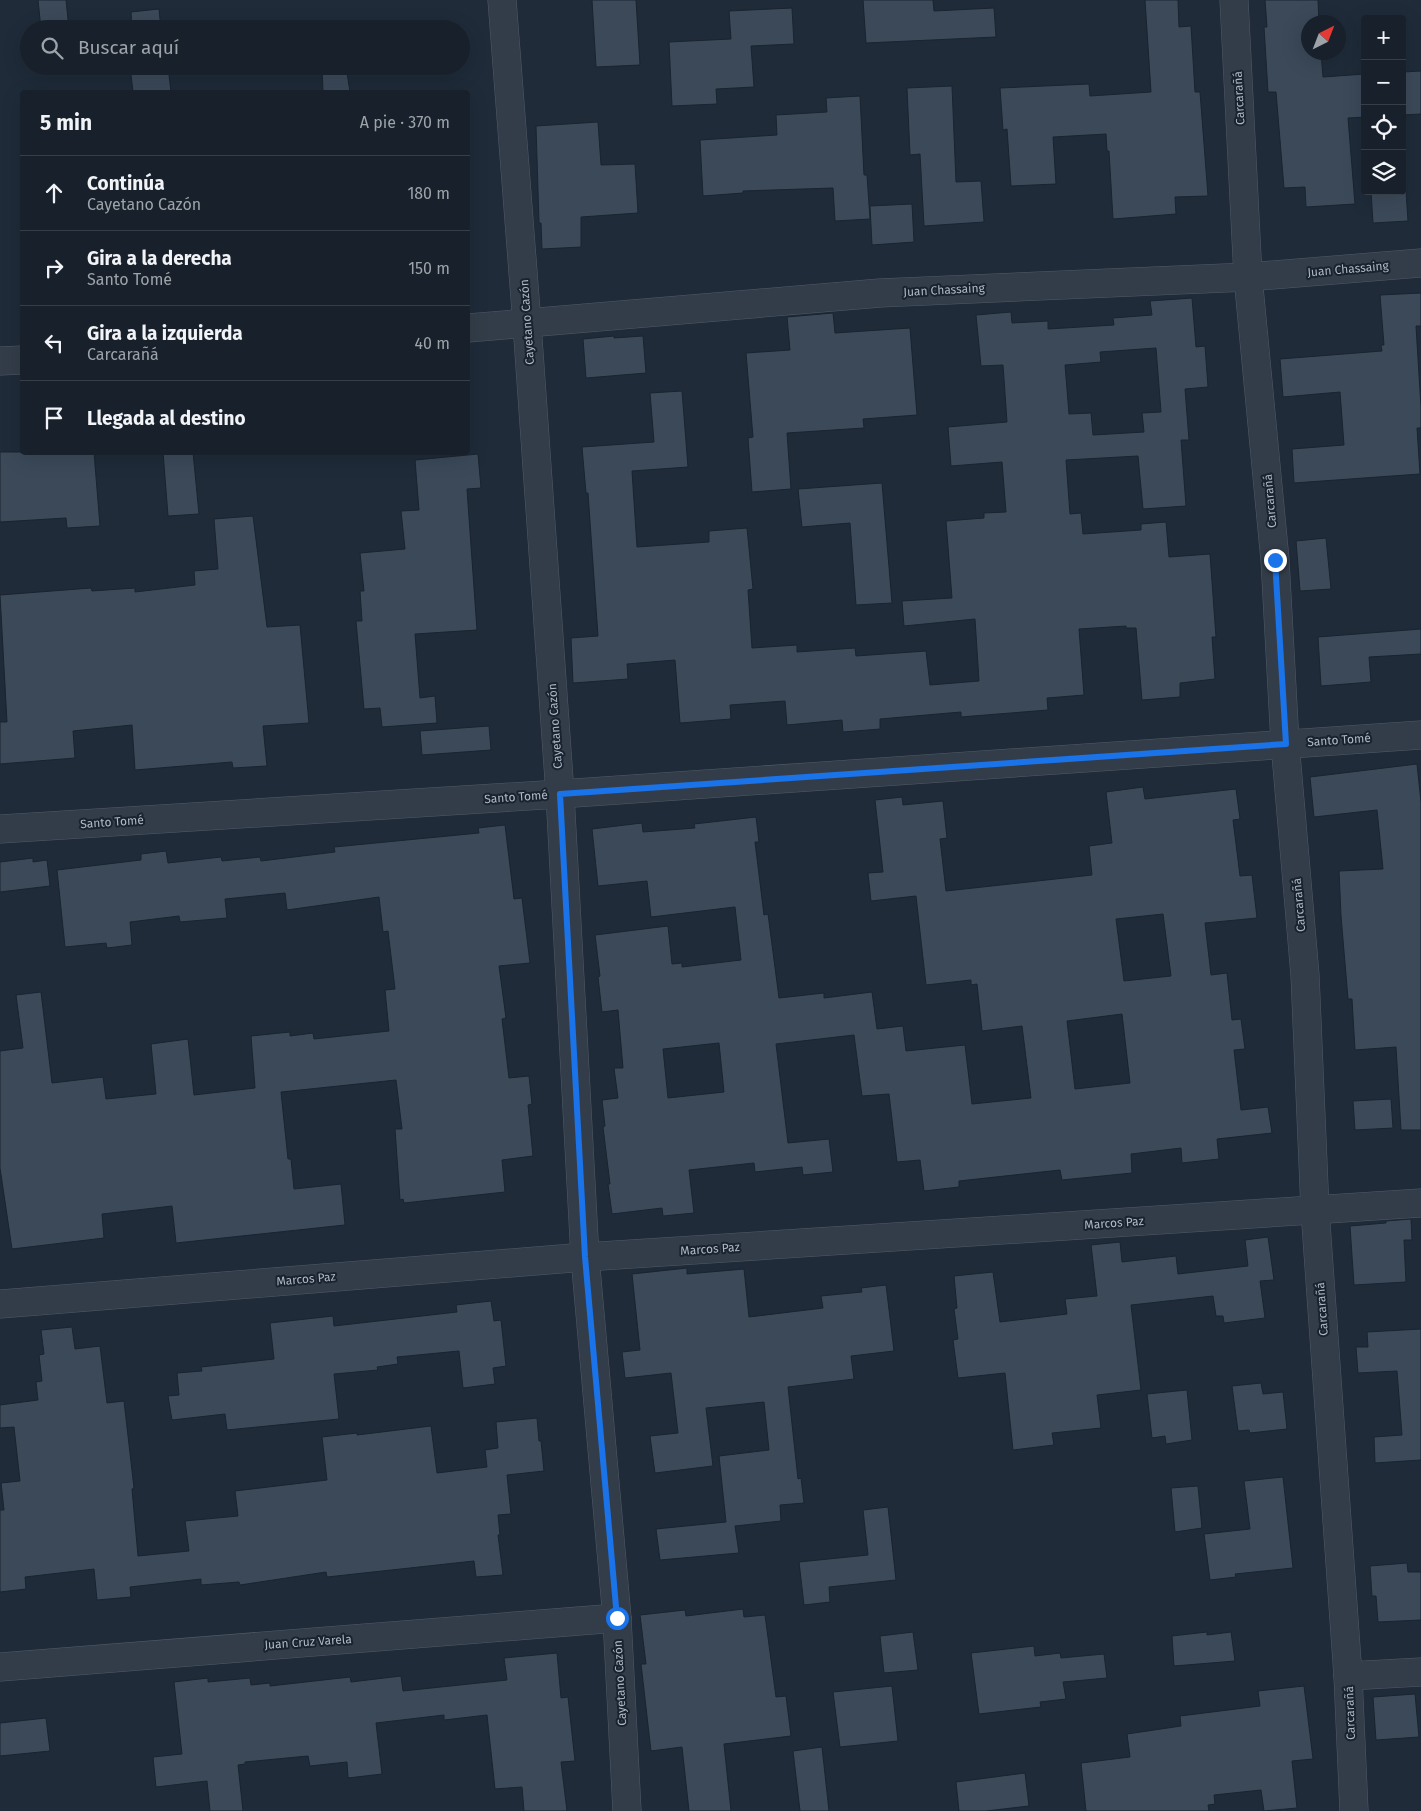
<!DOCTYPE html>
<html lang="es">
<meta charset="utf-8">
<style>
:root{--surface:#17202b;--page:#242d37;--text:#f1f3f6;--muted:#9ea3a9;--line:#363e47}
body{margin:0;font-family:"Fira Sans",sans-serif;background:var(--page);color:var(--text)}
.controls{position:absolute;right:15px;top:15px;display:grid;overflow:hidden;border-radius:5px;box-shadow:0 5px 20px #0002}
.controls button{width:45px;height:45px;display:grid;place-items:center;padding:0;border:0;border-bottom:1px solid var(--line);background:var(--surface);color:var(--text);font:25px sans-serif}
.compass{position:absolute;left:1301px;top:15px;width:45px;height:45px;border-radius:50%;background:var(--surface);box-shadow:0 5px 20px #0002;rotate:42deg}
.stop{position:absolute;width:15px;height:15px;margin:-11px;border:4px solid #1a73e8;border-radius:50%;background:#fff}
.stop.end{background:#1a73e8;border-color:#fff;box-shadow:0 1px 5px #0008}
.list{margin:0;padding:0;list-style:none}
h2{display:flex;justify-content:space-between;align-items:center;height:65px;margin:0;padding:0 20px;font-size:21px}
h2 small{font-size:16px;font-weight:400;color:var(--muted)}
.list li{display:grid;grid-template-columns:32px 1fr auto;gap:15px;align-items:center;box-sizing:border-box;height:75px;padding:0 20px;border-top:1px solid var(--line)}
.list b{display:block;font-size:19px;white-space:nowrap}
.list p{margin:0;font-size:16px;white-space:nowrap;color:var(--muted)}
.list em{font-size:16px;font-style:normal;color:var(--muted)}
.icon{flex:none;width:28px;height:28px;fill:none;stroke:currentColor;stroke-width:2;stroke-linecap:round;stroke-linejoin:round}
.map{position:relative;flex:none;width:1421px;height:1811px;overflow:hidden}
.search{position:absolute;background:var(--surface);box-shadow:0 5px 20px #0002;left:20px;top:20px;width:450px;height:55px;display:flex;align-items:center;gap:12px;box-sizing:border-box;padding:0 18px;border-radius:28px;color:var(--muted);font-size:19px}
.panel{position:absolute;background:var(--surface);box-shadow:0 5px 20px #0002;left:20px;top:90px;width:450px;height:365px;border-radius:5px}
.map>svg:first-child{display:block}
.building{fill:#3b4959;stroke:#1a2430;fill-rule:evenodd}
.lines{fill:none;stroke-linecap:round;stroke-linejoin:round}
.minor-casing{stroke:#505b67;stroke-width:29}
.minor{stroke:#333d49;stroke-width:28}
.route{stroke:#1a73e8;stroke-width:6}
.labels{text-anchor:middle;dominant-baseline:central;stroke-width:4;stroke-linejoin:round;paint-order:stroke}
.street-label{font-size:12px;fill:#adb8c6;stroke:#19222e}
</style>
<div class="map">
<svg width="1421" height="1811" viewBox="0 0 1421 1811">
<rect width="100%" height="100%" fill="#1f2b39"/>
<g class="building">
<path d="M38 0H66L69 29H41Z"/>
<path d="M592 0H636L640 65 596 67Z"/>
<path d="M863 0H933L934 11 994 8 996 37 866 43Z"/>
<path d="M1145 0H1178L1179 27 1191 26 1195 92H1200L1208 196 1175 197 1176 214 1113 219 1109 151H1107L1106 134 1053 137 1056 184 1011 186 1007 129 1003 130 1000 88 1089 84 1090 96 1151 92Z"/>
<path d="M1265 0H1318L1319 22H1308V52H1321L1323 77 1365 74V117L1348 118 1355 204 1306 207 1305 187 1284 188 1276 92H1268L1264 27H1267Z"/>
<path d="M792 8 794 44 751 46 754 87 716 89 717 104 672 106 669 42 731 39 729 11Z"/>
<path d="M159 9 161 29H132L131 12Z"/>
<path d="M130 66H168L171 92H133Z"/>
<path d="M322 66H346L350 92H323Z"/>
<path d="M1421 71V114L1402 115V72Z"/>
<path d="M952 86 956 182 981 181 984 222 924 226 920 154 910 155 907 88Z"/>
<path d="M860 96 864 175H867L870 219 835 221 833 188 743 191V193L703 196 700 140 777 135 776 115 827 112 826 98Z"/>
<path d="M598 122 601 165 635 164 638 213 581 217V247L542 249 541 223H539L536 126Z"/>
<path d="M1371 191H1406L1408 221 1373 223Z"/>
<path d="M912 204 914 242 872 245 870 206Z"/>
<path d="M1421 293V326H1416L1421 407V428H1417L1420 474 1294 483 1292 449 1344 445 1340 392 1283 397 1280 359 1382 351 1381 345H1384L1380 295Z"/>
<path d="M1192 298 1196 347 1205 346 1208 387 1185 389 1189 440H1181L1186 506 1143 509 1138 456 1066 460 1070 514 1081 513 1083 534 1141 530V524L1166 522 1169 557 1210 554 1216 637H1212L1215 679 1180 683V697L1142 700 1136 628H1126V626L1079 629 1084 695 1047 698 1048 710 961 717V712L880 719V729L843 732 842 720 787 725 785 701 730 705 731 719 680 723 675 660 627 664 628 679 573 683 571 638 598 636 588 493H586L582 447 654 442 650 393 682 391 688 467 632 471 637 547 709 542V531L747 528 753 589 748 590 752 648 797 645V652L855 648 856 656 926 651 930 685 979 681 975 619 904 626 902 601 952 598 946 521 984 518V513L1006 512 1002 462 951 466 948 427 1007 422 1003 365 981 366 976 315 1011 312 1012 323 1048 321V329L1114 325 1113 318 1152 315 1150 301ZM1156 348 1161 412 1142 413 1144 432 1093 435 1091 413 1069 414 1065 365 1101 362 1100 352Z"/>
<path d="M833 313 835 333 910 328 917 415 863 419 864 428 787 433 791 489 752 492 748 438 753 437 746 353 790 350 787 317Z"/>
<path d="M614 336V338L643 336 646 373 586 378 583 339Z"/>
<path d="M0 452H94L100 526 67 528 66 518 0 522Z"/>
<path d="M163 452H193L199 514 168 516Z"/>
<path d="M478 454 481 488 467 489 477 630 415 634 420 698 435 696 437 723 382 727 380 708 364 709 356 621H362L360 591H364L360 553 405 549 401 511 419 510 415 460Z"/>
<path d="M882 483 892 603 856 605 850 523 802 527 798 489Z"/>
<path d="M253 516 267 627 300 625 309 723 263 726 267 766 233 768 232 762 135 770 132 725 73 731 75 758 0 764V722H7L0 595 91 588 92 591 135 588V592L195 585 194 571 218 569 214 519Z"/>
<path d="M1326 538 1331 589 1300 591 1296 541Z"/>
<path d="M1421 629V654L1369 657 1371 682 1321 686 1318 637Z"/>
<path d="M489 726 491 750 422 755 420 731Z"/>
<path d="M1417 764 1421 802V1130H1401L1396 1047 1355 1050 1352 999H1348L1341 916 1339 871 1383 869 1377 810 1314 817 1310 777Z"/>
<path d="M1143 787 1145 799 1236 789 1240 819 1233 820 1240 876 1252 875 1257 918 1205 923 1211 975 1227 973 1232 1020 1241 1019 1245 1049 1234 1050 1241 1110 1268 1107 1272 1133 1217 1139 1219 1159 1182 1163 1181 1148 1131 1154 1132 1173 1062 1180 1060 1170 959 1181V1187L924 1191 920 1160 897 1162 889 1094 862 1096 854 1035 776 1044 788 1143 829 1139 833 1172 803 1175 802 1167 755 1172 754 1163 689 1170 694 1213 663 1216 662 1208 612 1214 608 1184H610L603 1127 605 1126 602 1100 618 1098 614 1068H623L618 1010 602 1012 598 977 600 976 595 935 668 926 672 964 682 963V967L741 960 735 907 651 917 647 881 598 886 592 829 642 823 643 832 695 828 694 824 756 817 759 842H755L764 915 768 914 779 998 824 993V998L872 992 877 1029 903 1026 906 1051 965 1045 972 1104 1031 1098 1022 1026 982 1031 977 984 971 985V980L926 985 916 896 871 901 868 873 883 872 875 800 902 797 903 805 943 801 947 838 940 839 946 891 1092 875 1089 846 1112 843 1106 792ZM1163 914 1171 976 1124 981 1116 919ZM1122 1014 1130 1083 1075 1089 1067 1021ZM719 1043 724 1092 668 1098 663 1049Z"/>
<path d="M505 825 514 899 522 898 530 963 499 966 506 1018 502 1019 509 1078 529 1076 532 1104 528 1105 533 1156 502 1160 505 1192 404 1203 403 1199 400 1200 395 1129H402L396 1080 281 1092 288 1159H291L294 1189 341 1184 345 1225 176 1243 172 1206 102 1214 104 1238 12 1249 0 1168V1051L23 1048 16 995 41 992 52 1083 103 1077 106 1099 156 1094 151 1044 188 1039 194 1095 255 1088 251 1036 290 1032V1036L313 1033 314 1039 389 1031 385 990 395 989 388 931 383 932 379 897 287 910 285 893 225 899 227 918 180 922 179 916 130 922 132 945 107 948 106 943 65 947 57 870 141 860V854L166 851 168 863 221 857 222 861 260 857 261 861 335 852 334 847 479 833 478 828Z"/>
<path d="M33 858V862L47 860 50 886 0 892V862Z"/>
<path d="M1391 1099 1393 1128 1355 1130 1353 1101Z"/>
<path d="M1411 1219 1412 1240H1404L1406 1282 1354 1285 1350 1226 1386 1223V1221Z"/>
<path d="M1268 1237 1274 1280 1260 1281 1265 1318 1224 1323 1223 1316H1216L1213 1296 1131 1305 1141 1390 1097 1395 1101 1428 1052 1433 1054 1445 1013 1450 1005 1373 958 1378 953 1340 958 1339 954 1309 957 1308 954 1276 993 1272 1000 1322 1067 1314 1065 1299 1097 1296 1091 1245 1120 1242 1122 1262 1176 1256 1178 1274 1248 1266 1245 1240Z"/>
<path d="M687 1268V1274L744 1269 749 1317 823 1308 821 1296 862 1292 861 1288 886 1285 894 1351 851 1356 854 1379 788 1387 798 1479 801 1478 804 1503 780 1505 781 1521 735 1526 739 1553 660 1560 656 1529 726 1522 719 1456 769 1450 764 1402 706 1408 713 1466 655 1473 650 1436 678 1433 671 1373 625 1378 622 1352 640 1350 632 1274Z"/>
<path d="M491 1301 494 1321 501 1320 506 1366 493 1368 495 1384 463 1388 459 1351 397 1357 398 1364 377 1367 378 1370 334 1374 339 1419 227 1430 225 1414 172 1420 168 1396 179 1395 177 1373 202 1371 201 1367 274 1359 270 1323 333 1316 334 1326 457 1312 456 1305Z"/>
<path d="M72 1327 75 1349 100 1346 107 1403 124 1401 134 1488 132 1489 138 1556 189 1551 185 1521 238 1516 235 1491 327 1480 322 1437 357 1433V1435L431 1426 437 1473 487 1467 485 1450 498 1448 496 1422 537 1418 539 1441H541L544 1471 507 1475 511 1514 498 1515 500 1535H498L503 1575 476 1577 474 1561 327 1577 326 1572 240 1585 239 1582 201 1585V1579L130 1587 131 1597 97 1600 94 1569 25 1577 26 1589 0 1592V1510H4L1 1483 20 1481 14 1427 0 1428V1405L38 1400 36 1382 42 1381 39 1355 44 1354 41 1330Z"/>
<path d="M1421 1329V1460L1375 1463 1374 1437 1402 1435 1397 1371 1358 1373 1356 1347H1368L1367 1332Z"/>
<path d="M1261 1383 1263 1394 1283 1392 1287 1429 1250 1433 1249 1430 1238 1431 1232 1386Z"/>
<path d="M1187 1390 1192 1440 1166 1444 1165 1436 1152 1438 1147 1394Z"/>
<path d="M1283 1477 1293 1568 1235 1574 1236 1577 1210 1580 1204 1534 1250 1529 1244 1481Z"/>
<path d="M1198 1486 1202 1528 1175 1532 1171 1488Z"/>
<path d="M888 1507 896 1580 829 1587 830 1602 804 1605 799 1562 868 1555 863 1510Z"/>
<path d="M1407 1563 1408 1572H1421V1620L1378 1622 1376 1596H1372L1370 1566Z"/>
<path d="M743 1609 744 1617 765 1615 776 1697 786 1696 791 1736 724 1744 731 1811H689L682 1747 651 1751 641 1664H646L640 1615 685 1610 686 1616Z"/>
<path d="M913 1632 918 1670 884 1673 880 1636Z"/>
<path d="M1207 1632V1635L1231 1632 1235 1661 1174 1666 1172 1636Z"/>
<path d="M1034 1646 1035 1656 1060 1653 1061 1658 1104 1654 1107 1678 1063 1682 1066 1699 1040 1702 1041 1707 979 1714 971 1653Z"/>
<path d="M557 1653 561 1698 568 1697 575 1761 561 1762 567 1811H524L522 1787 495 1789 487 1715 444 1720V1715L376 1723 382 1774 348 1778 347 1762 310 1766 308 1756 245 1762V1764L238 1765 243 1811H210L207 1781 156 1787 153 1757 182 1754 174 1682 208 1678V1682L250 1678 251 1685 270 1683V1686L350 1677 351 1682 401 1676 403 1691 507 1680 504 1658Z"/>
<path d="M892 1686 898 1741 840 1747 833 1692Z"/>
<path d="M1304 1686 1313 1759 1292 1761 1297 1808 1264 1811 1261 1790 1214 1795 1215 1804 1208 1805 1209 1811H1086L1081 1763 1130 1757 1127 1734 1181 1726 1180 1716 1260 1706 1258 1691Z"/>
<path d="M1415 1694 1419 1737 1376 1740 1373 1697Z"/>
<path d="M46 1718 50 1751 0 1756V1723Z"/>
<path d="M822 1747 829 1811H800L793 1751Z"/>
<path d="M1025 1773 1029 1806 986 1811H959L956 1782Z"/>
</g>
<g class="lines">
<defs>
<g id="minor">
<path d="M502 0 527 324 560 794 585 1257 617 1618 627 1811"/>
<path d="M1234 0 1248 277 1275 560 1285 743 1305 975 1315 1210 1348 1676 1354 1811"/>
<path d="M468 328 880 293 1248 277 1421 263"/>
<path d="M0 361 22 360"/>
<path d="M0 829 560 794 1421 735"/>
<path d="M0 1304 585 1257 1421 1203"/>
<path d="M0 1667 617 1618"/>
<path d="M1348 1676 1421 1672"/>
</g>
</defs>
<use href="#minor" class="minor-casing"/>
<use href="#minor" class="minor"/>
</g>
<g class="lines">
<path class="route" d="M617 1618 585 1257 560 794 1286 744 1275 560"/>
</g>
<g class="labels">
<g class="street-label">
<text transform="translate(1239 98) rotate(-93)">Carcarañá</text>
<text transform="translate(1348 269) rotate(-5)">Juan Chassaing</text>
<text transform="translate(944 290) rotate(-3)">Juan Chassaing</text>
<text transform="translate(527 322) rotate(-94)">Cayetano Cazón</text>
<text transform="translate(1270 501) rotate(-95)">Carcarañá</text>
<text transform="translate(555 726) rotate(-94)">Cayetano Cazón</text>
<text transform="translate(1339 740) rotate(-4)">Santo Tomé</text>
<text transform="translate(516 797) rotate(-4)">Santo Tomé</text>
<text transform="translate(112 822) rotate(-4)">Santo Tomé</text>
<text transform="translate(1299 905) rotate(-95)">Carcarañá</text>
<text transform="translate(1114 1223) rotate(-4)">Marcos Paz</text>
<text transform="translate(710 1249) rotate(-4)">Marcos Paz</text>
<text transform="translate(306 1279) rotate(-5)">Marcos Paz</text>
<text transform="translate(1322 1309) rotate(-94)">Carcarañá</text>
<text transform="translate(308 1642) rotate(-4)">Juan Cruz Varela</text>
<text transform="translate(620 1683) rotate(-93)">Cayetano Cazón</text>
<text transform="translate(1350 1713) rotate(-92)">Carcarañá</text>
</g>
</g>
</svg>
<div class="controls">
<button>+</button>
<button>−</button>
<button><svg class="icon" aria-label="locate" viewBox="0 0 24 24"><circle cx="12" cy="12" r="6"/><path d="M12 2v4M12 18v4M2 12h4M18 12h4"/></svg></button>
<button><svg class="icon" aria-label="layers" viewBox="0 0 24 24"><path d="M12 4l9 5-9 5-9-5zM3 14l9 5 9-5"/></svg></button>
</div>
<svg class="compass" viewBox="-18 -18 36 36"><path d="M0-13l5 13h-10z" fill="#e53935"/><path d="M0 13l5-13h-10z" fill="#9ea3a9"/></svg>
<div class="stop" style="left:617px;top:1618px"></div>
<div class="stop end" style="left:1275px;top:560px"></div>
<div class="search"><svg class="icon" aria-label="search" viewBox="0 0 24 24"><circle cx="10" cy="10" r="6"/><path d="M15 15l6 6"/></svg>Buscar aquí</div>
<section class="panel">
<h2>5 min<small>A pie · 370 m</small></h2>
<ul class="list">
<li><svg class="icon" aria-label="ahead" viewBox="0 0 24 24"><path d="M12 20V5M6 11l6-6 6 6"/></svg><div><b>Continúa</b><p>Cayetano Cazón</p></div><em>180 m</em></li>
<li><svg class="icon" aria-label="right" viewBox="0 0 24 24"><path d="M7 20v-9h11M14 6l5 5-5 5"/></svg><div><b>Gira a la derecha</b><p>Santo Tomé</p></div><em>150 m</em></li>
<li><svg class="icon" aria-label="left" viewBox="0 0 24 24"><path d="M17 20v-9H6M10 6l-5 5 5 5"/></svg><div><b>Gira a la izquierda</b><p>Carcarañá</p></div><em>40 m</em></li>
<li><svg class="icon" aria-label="arrive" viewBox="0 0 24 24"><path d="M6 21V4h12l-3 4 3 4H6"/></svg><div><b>Llegada al destino</b></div></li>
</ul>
</section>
</div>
